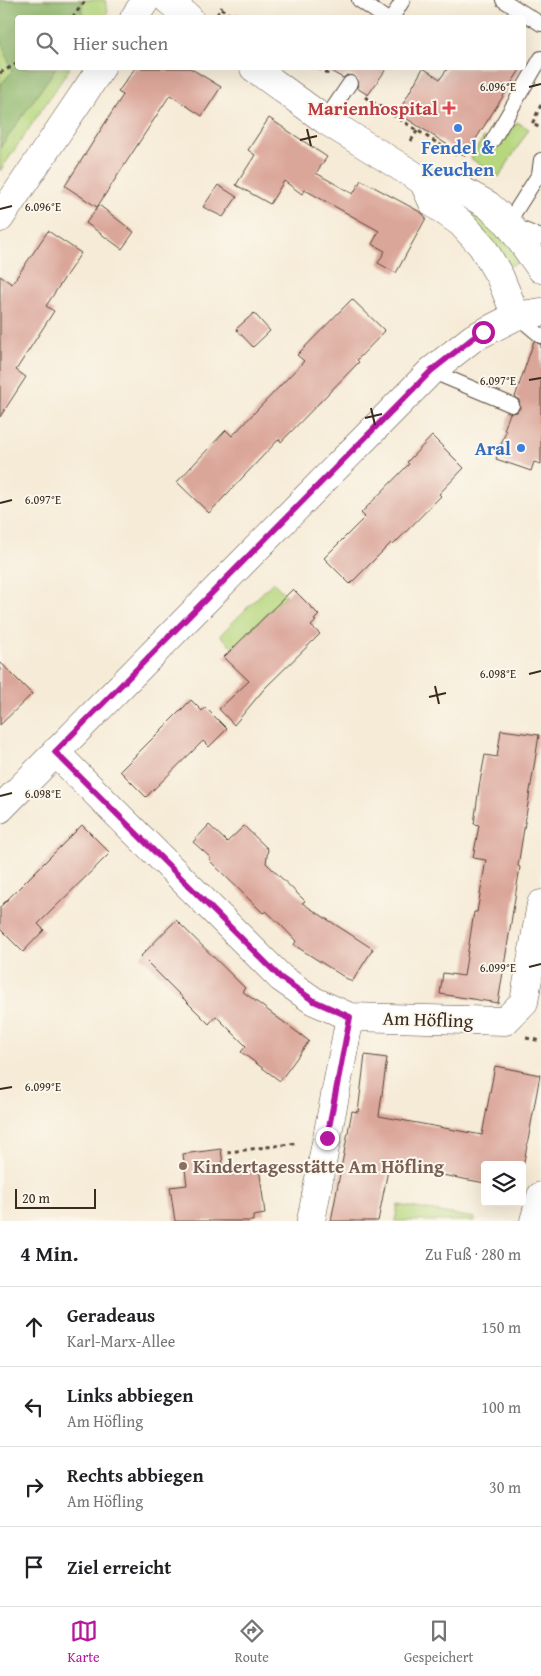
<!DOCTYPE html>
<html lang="de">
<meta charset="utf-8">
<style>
:root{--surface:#fff;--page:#f6f6f6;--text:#202124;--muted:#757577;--line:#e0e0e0;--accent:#b5179e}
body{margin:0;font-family:"Gentium Book Plus",serif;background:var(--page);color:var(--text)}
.controls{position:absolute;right:15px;bottom:15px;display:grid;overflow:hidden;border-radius:5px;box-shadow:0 5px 20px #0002}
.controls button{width:45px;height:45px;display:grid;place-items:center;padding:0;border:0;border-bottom:1px solid var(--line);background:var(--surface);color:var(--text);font:25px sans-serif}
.scale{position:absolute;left:15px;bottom:12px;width:81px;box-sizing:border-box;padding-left:5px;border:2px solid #3b2a1e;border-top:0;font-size:14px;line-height:18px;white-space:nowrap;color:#3b2a1e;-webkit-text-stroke:4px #fbf7ec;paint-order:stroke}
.stop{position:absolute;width:15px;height:15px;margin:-11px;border:4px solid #b5179e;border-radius:50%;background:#fff}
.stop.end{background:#b5179e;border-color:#fff;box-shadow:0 1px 5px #0008}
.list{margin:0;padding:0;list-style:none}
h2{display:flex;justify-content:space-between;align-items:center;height:65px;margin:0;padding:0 20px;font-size:21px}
h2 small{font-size:16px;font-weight:400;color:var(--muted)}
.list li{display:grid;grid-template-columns:32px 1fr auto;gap:15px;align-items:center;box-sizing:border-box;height:80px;padding:0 20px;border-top:1px solid var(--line)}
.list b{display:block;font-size:19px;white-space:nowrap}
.list p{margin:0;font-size:16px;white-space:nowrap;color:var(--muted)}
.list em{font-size:16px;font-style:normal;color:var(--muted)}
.icon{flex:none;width:28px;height:28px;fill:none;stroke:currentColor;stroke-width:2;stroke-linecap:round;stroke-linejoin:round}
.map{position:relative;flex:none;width:541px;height:1221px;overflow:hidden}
.search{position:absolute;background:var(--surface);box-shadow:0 5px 20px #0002;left:15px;right:15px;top:15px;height:55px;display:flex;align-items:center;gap:12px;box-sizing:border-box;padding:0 18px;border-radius:5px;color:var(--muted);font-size:19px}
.sheet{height:385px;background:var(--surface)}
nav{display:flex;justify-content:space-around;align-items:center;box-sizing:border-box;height:70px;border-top:1px solid var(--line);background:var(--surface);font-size:14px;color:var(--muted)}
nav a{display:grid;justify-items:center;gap:2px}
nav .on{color:var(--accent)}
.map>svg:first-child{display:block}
.green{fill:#b6d77e;stroke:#78804e}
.forest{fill:#90b86d;stroke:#667146}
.building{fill:#dba69a}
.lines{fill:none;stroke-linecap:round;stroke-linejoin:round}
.service-casing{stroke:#57473a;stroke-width:16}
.minor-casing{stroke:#57473a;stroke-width:29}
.tertiary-casing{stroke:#57473a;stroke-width:29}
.secondary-casing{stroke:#57473a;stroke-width:29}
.path{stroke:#57473a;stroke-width:3;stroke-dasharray:4 4;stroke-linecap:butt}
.service{stroke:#fff;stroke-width:14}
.minor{stroke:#fff;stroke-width:28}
.tertiary{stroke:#fff;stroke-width:28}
.secondary{stroke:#fff;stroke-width:28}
.route{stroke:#b5179e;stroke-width:6}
.ticks{fill:none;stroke:#3b2a1e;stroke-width:2}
.health-dot{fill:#e0444e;stroke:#fbf7ec;stroke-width:2}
.shop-dot{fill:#3f7fe0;stroke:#fbf7ec;stroke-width:2}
.education-dot{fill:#8d6e63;stroke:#fbf7ec;stroke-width:2}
.labels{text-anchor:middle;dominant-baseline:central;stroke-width:4;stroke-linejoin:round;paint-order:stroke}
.health-label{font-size:19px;font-weight:bold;fill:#be3a42;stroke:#fbf7ec;text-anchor:end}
.shop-label{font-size:19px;font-weight:bold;fill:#366cbe;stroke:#fbf7ec}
.street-label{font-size:19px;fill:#3b2a1e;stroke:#fbf7ec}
.education-label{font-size:19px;font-weight:bold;fill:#785e54;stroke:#fbf7ec;text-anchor:start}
.ticks-label{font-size:12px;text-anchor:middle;fill:#3b2a1e;stroke:#fbf7ec;stroke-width:4;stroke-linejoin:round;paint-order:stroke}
</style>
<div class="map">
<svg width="541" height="1221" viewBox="0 0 541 1221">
<rect width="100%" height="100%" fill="#fbf7ec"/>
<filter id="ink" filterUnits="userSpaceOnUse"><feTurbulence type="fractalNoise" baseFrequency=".02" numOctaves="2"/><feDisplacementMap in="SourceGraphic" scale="10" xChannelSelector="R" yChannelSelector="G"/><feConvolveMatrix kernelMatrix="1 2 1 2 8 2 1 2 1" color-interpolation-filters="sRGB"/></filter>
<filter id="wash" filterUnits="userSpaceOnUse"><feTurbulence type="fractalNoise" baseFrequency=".0096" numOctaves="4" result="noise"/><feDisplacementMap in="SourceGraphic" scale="20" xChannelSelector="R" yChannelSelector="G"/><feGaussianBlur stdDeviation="1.12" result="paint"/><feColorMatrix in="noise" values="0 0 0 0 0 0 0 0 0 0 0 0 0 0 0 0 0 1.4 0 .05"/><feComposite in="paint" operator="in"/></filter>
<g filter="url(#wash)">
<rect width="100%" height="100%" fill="#f6ebd7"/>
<g class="green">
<path d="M0 0H105L108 12 104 17 18 18V68H70L0 171Z"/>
<path d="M517 122 529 129 499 177 470 158 484 137 500 147Z"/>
<path d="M448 195 477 210 523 260 508 267Z"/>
<path d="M273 582 286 595 233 648 220 635Z"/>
<path d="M398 1205 475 1218V1221H395Z"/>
</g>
<path class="forest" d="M0 0H82V17L18 18V68H56L0 148V85L12 72 0 37Z"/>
<g id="blocks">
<g class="building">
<path d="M135 68H190L221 87 202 116 170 95 97 207 65 186 123 95 118 92Z"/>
<path d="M325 68H387L368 95 357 88 358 80 354 76 347 75 343 78Z"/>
<path d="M423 68 440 79 448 68H521L465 156 398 113Z"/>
<path d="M269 118 327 157 316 173 353 194 361 180 422 213 426 218 396 273 378 263 385 251 372 244 379 231 305 190 302 194 284 181 270 204 236 185 255 155 248 150Z"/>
<path d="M218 185 237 197 223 217 203 207Z"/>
<path d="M99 205 134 232 122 249 86 223Z"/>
<path d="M48 231 81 253 46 306 54 311 16 370 26 377 0 417V276L12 284Z"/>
<path d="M352 299 385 331 357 360 359 362 281 442 279 439 209 513 177 482 226 430 232 436 304 361 297 355Z"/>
<path d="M254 313 270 331 253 347 236 329Z"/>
<path d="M534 341 541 345V464L534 462 531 471 496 459 506 431 504 430 510 413 517 412 520 408 519 400 515 397Z"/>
<path d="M432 436 464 468 439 494 441 496 393 545 391 543 350 584 324 558 365 517 361 513 409 464 407 462Z"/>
<path d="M293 589 319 615 314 620 316 621 311 626 320 634 265 688 234 725 219 709 249 681 224 657Z"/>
<path d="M0 662 32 694 0 725Z"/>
<path d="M191 700 202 711 205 707 227 729 209 747 203 741 146 797 120 771Z"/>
<path d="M501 730 539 735 518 866 520 867 498 1003 440 994 443 973 464 976 474 912H477L486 860 473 858 479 825 474 824 479 787 485 755 497 757Z"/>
<path d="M82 825 110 853 38 924 44 930 23 952 0 929V907Z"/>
<path d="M209 825 227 842 244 826 268 849 266 863 305 901 302 903 373 949 352 982 294 945 296 941 281 925 266 911 263 913 209 860 211 858 193 842Z"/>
<path d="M176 920 245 988 242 991 309 1041 280 1081 241 1052 246 1046 216 1016 209 1024 141 956Z"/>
<path d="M365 1055 387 1058 379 1116 482 1135 495 1066 540 1075 522 1173V1165H485V1183L389 1165 378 1221H331L352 1111 358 1112Z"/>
<path d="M221 1149 224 1171 259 1167 265 1214 253 1216V1221H175L170 1187 187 1185 183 1154Z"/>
</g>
</g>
</g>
<g filter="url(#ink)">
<use href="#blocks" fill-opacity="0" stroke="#57473a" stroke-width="1"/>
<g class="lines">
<defs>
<g id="service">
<path d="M359 0 385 18"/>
<path d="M503 0 541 24"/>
<path d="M392 18 403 0"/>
<path d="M325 120 350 83"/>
<path d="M493 140 541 58"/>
<path d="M541 160 539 174 508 223 541 237"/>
<path d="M517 316 541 336"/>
<path d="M431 371 512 405"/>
</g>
<g id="minor">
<path d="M134 18 146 0"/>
<path d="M0 218 101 68"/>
<path d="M55 752 281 978 314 1001 350 1017 505 1021 524 1002 541 904"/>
<path d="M311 1221 350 1017"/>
<path d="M534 1221 541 1196"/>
</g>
<path id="tertiary" d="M0 809 431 371 473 338 516 316"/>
<g id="secondary">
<path d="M168 0 189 18"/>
<path d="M254 68 325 120 423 181 452 185 488 205 508 223 541 269"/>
<path d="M423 181 433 203 461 223 482 246 500 277 516 316 541 312"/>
</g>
</defs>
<use href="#service" class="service-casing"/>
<use href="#minor" class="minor-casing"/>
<use href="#tertiary" class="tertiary-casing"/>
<use href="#secondary" class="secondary-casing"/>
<g class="path">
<path d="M217 15 221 8 233 17 234 14 239 18"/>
<path d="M72 18 86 0"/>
<path d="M318 68 330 75"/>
<path d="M0 73 18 63"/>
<path d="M365 97 459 157"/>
<path d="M541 105 532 124 541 128"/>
<path d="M411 141 417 131"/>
<path d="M526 1038 541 1041"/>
<path d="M231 1170 229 1152 297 1143"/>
</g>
<use href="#service" class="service"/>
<use href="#minor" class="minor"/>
<use href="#tertiary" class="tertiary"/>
<use href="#secondary" class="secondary"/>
</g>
</g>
<g class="lines" filter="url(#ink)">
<path class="route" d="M327 1138 350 1017 314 1001 281 978 55 752 431 371 473 338 483 332"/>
</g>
<path class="ticks" d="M529 87 541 84M307 129 311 146M300 140 317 136M0 209 12 206M529 380 541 378M371 408 375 425M365 418 382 414M0 503 12 500M529 674 541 671M435 686 439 704M429 697 446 693M0 796 12 793M529 967 541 964M0 1089 12 1087"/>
<path class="health-dot" d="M446.5 100.5h5v5h5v5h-5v5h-5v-5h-5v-5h5z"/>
<g class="shop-dot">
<circle cx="458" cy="128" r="5"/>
<circle cx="521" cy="448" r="5"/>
</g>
<circle class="education-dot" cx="183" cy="1166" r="5"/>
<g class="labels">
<g class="health-label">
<text x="438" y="108">Marienhospital</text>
</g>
<g class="shop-label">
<text x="458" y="147">Fendel &amp;<tspan x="458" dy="22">Keuchen</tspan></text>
<text x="511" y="448" text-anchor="end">Aral</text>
</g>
<g class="street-label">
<text transform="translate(428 1019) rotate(2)">Am Höfling</text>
</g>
<g class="education-label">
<text x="193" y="1166">Kindertagesstätte Am Höfling</text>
</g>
</g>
<g class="ticks-label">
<text x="498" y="91">6.096°E</text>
<text x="43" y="211">6.096°E</text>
<text x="498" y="385">6.097°E</text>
<text x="43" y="504">6.097°E</text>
<text x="498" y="678">6.098°E</text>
<text x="43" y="798">6.098°E</text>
<text x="498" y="972">6.099°E</text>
<text x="43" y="1091">6.099°E</text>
</g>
</svg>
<div class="controls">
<button><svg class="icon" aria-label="layers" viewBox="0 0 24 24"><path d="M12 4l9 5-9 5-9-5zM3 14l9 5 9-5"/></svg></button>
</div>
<div class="scale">20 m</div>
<div class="stop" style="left:483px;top:332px"></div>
<div class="stop end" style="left:327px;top:1138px"></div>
<div class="search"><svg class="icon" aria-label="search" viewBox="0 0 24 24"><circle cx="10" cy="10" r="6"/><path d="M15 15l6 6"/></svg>Hier suchen</div>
</div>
<section class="sheet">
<h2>4 Min.<small>Zu Fuß · 280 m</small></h2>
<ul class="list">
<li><svg class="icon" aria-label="ahead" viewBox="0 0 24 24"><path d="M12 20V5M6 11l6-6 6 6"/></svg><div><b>Geradeaus</b><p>Karl-Marx-Allee</p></div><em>150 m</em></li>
<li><svg class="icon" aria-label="left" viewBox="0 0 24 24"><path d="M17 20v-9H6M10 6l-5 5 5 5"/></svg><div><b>Links abbiegen</b><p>Am Höfling</p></div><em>100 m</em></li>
<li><svg class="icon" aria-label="right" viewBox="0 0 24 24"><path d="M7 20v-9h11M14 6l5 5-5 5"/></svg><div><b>Rechts abbiegen</b><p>Am Höfling</p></div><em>30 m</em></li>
<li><svg class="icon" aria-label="arrive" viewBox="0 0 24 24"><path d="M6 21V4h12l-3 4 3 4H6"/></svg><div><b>Ziel erreicht</b></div></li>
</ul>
</section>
<nav>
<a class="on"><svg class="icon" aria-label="map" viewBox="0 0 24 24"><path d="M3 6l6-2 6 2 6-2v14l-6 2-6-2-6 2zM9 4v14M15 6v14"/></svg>Karte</a>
<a><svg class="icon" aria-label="directions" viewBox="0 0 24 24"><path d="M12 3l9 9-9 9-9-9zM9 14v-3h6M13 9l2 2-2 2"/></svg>Route</a>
<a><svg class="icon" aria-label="saved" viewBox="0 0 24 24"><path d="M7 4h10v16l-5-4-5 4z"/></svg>Gespeichert</a>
</nav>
